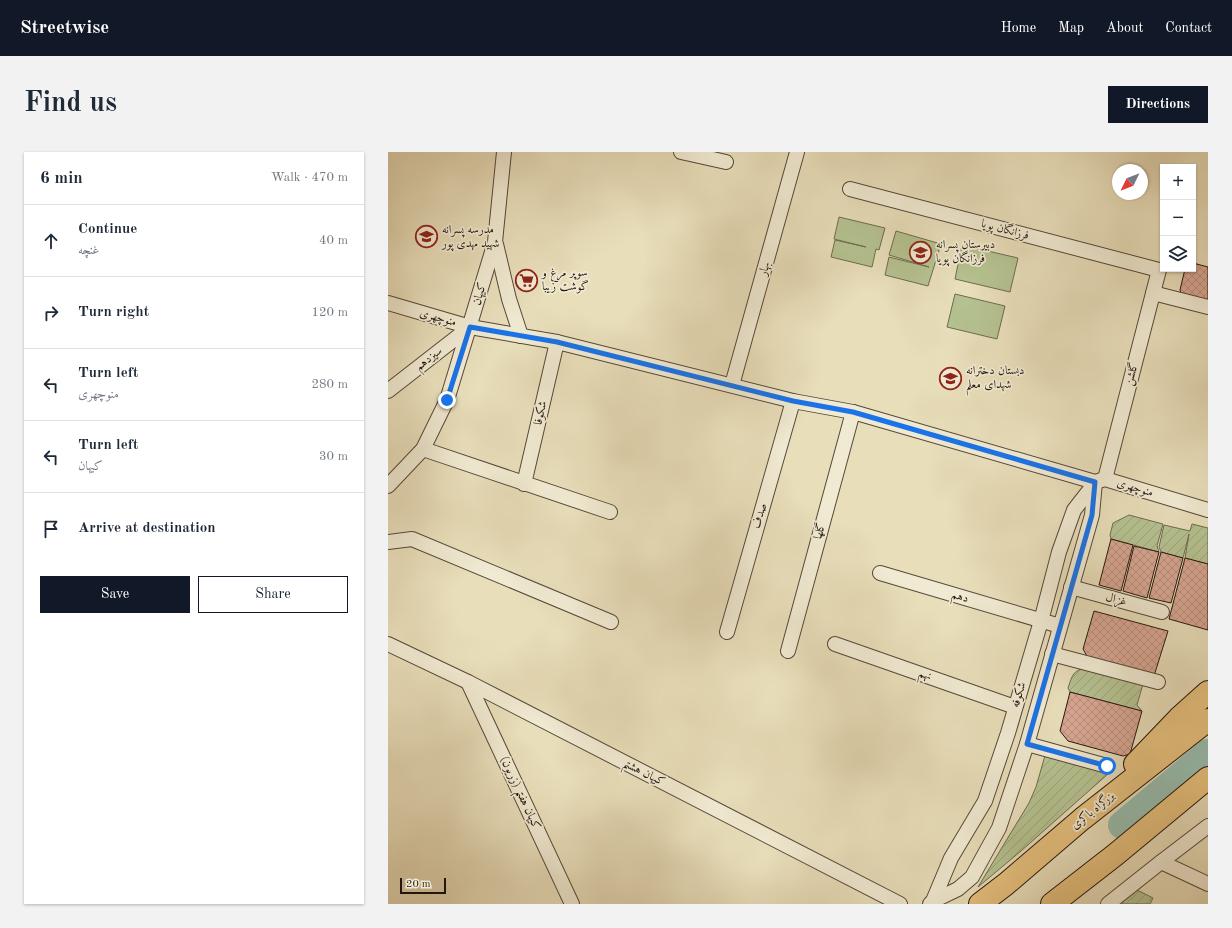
<!DOCTYPE html>
<meta charset="utf-8">
<style>
:root{--surface:#fff;--page:#f2f2f3;--text:#1f2937;--muted:#747a83;--line:#e0e1e3;--accent:#111827}
body{margin:0;font-family:"Old Standard TT",Amiri,serif;background:var(--page);color:var(--text)}
.controls{position:absolute;right:12px;top:12px;display:grid;overflow:hidden;border-radius:0px;box-shadow:0 1px 3px #0004}
.controls button{width:36px;height:36px;display:grid;place-items:center;padding:0;border:0;border-bottom:1px solid var(--line);background:var(--surface);color:var(--text);font:20px sans-serif}
.compass{position:absolute;left:724px;top:12px;width:36px;height:36px;border-radius:50%;background:var(--surface);box-shadow:0 1px 3px #0004;rotate:227deg}
.scale{position:absolute;left:12px;bottom:10px;width:46px;box-sizing:border-box;padding-left:4px;border:2px solid #25160d;border-top:0;font-size:11px;line-height:14px;white-space:nowrap;color:#25160d;-webkit-text-stroke:3px #f0ead2;paint-order:stroke}
.stop{position:absolute;width:12px;height:12px;margin:-9px;border:3px solid #1a73e8;border-radius:50%;background:#fff}
.stop.end{background:#1a73e8;border-color:#fff;box-shadow:0 1px 4px #0008}
.list{margin:0;padding:0;list-style:none}
h2{display:flex;justify-content:space-between;align-items:center;height:52px;margin:0;padding:0 16px;font-size:17px}
h2 small{font-size:13px;font-weight:400;color:var(--muted)}
.list li{display:grid;grid-template-columns:26px 1fr auto;gap:12px;align-items:center;box-sizing:border-box;height:72px;padding:0 16px;border-top:1px solid var(--line)}
.list b{display:block;font-size:15px;white-space:nowrap}
.list p{margin:0;font-size:13px;white-space:nowrap;color:var(--muted)}
.list em{font-size:13px;font-style:normal;color:var(--muted)}
.actions{display:flex;gap:8px;padding:12px 16px}
.actions a{flex:1;padding:9px 0;border:1px solid var(--accent);border-radius:0px;text-align:center;font-size:14px;color:var(--accent)}
.actions .main{background:var(--accent);color:#fff}
.icon{flex:none;width:22px;height:22px;fill:none;stroke:currentColor;stroke-width:2;stroke-linecap:round;stroke-linejoin:round}
.map{position:relative;flex:none;width:820px;height:752px;overflow:hidden;border-radius:0px}
header{display:flex;align-items:center;gap:24px;box-sizing:border-box;height:56px;padding:0 20px;background:var(--accent);color:#fff}
header strong{font-size:19px}
nav{display:flex;gap:22px;margin-inline-start:auto;font-size:14px}
.intro{display:flex;align-items:center;justify-content:space-between;box-sizing:border-box;height:96px;padding:0 24px}
h1{margin:0;font-size:28px}
.button{padding:10px 18px;border-radius:0px;background:var(--accent);color:#fff;font-size:14px;font-weight:700}
main{display:flex;gap:24px;padding:0 24px}
aside{flex:1;background:var(--surface);border-radius:0px;box-shadow:0 1px 3px #0004}
.map>svg:first-child{display:block}
.grass{fill:#b5c190;stroke:#6d6c4e}
.garden{fill:url(#garden-furrows);stroke:#6d6c4e}
.lines{fill:none;stroke-linecap:round;stroke-linejoin:round}
.river{stroke:#97bcae;stroke-width:28}
.building{fill:url(#building-cross-hatch);stroke:#25160d}
.street-casing{stroke:#564838;stroke-width:16}
.highway-casing{stroke:#25160d;stroke-width:24}
.street{stroke:#f0ead2;stroke-width:14}
.highway{stroke:#e4bf7d;stroke-width:22}
.route{stroke:#1a73e8;stroke-width:5}
.labels{text-anchor:middle;dominant-baseline:central;stroke-width:3.5;stroke-linejoin:round;paint-order:stroke}
.poi-label{font-size:12px;fill:#25160d;stroke:#f0ead2;text-anchor:start}
.street-label{font-size:12px;fill:#25160d;stroke:#f0ead2}
</style>
<header>
<strong>Streetwise</strong>
<nav><a>Home</a><a>Map</a><a>About</a><a>Contact</a></nav>
</header>
<div class="intro"><h1>Find us</h1><a class="button">Directions</a></div>
<main>
<aside>
<h2>6 min<small>Walk · 470 m</small></h2>
<ul class="list">
<li><svg class="icon" aria-label="ahead" viewBox="0 0 24 24"><path d="M12 20V5M6 11l6-6 6 6"/></svg><div><b>Continue</b><p>غنچه</p></div><em>40 m</em></li>
<li><svg class="icon" aria-label="right" viewBox="0 0 24 24"><path d="M7 20v-9h11M14 6l5 5-5 5"/></svg><div><b>Turn right</b></div><em>120 m</em></li>
<li><svg class="icon" aria-label="left" viewBox="0 0 24 24"><path d="M17 20v-9H6M10 6l-5 5 5 5"/></svg><div><b>Turn left</b><p>منوچهری</p></div><em>280 m</em></li>
<li><svg class="icon" aria-label="left" viewBox="0 0 24 24"><path d="M17 20v-9H6M10 6l-5 5 5 5"/></svg><div><b>Turn left</b><p>کیهان</p></div><em>30 m</em></li>
<li><svg class="icon" aria-label="arrive" viewBox="0 0 24 24"><path d="M6 21V4h12l-3 4 3 4H6"/></svg><div><b>Arrive at destination</b></div></li>
</ul>
<div class="actions"><a class="main">Save</a><a>Share</a></div>
</aside>
<div class="map">
<svg width="820" height="752" viewBox="0 0 820 752">
<defs>
<pattern id="garden-furrows" width="10" height="10" patternUnits="userSpaceOnUse"><rect width="10" height="10" fill="#b5c190"/><path d="M-1 1l2-2M0 10L10 0M9 11l2-2" fill="none" stroke="#9ca57b"/></pattern>
<pattern id="building-cross-hatch" width="8" height="8" patternUnits="userSpaceOnUse"><rect width="8" height="8" fill="#d7a591"/><path d="M0 0l8 8M0 8l8-8" fill="none" stroke="#b88d7c"/></pattern>
</defs>
<rect width="100%" height="100%" fill="#e8deba"/>
<filter id="stains"><feTurbulence type="fractalNoise" baseFrequency=".005" numOctaves="4"/><feColorMatrix values="0 0 0 0 .2 0 0 0 0 .09 0 0 0 0 .02 0 0 0 .5 -.17"/></filter>
<radialGradient id="worn" r=".72"><stop offset=".6" stop-color="#630" stop-opacity="0"/><stop offset="1" stop-color="#630" stop-opacity=".3"/></radialGradient>
<g class="grass">
<path d="M451 65 497 76 491 98 488 97 484 115 443 105 447 88 478 95 446 87Z"/>
<path d="M508 79 553 92 540 134 497 123 501 105 541 115 501 103Z"/>
<path d="M574 93 630 106 622 140 567 127Z"/>
<path d="M567 142 617 154 609 187 559 175Z"/>
</g>
<g class="garden">
<path d="M741 363 775 372 769 394 771 400 723 387 722 383 725 371Z"/>
<path d="M804 372 820 376V412L797 406 801 382 795 406 773 400 771 395 776 373 802 379Z"/>
<path d="M694 517 755 532 749 553 754 559 682 540 680 536C683 528 684 519 694 517Z"/>
<path d="M658 600 720 622 633 699 590 735 641 651 648 635Z"/>
<path d="M745 736 765 746 762 752H734L740 739Z"/>
</g>
<g class="lines">
<path class="river" d="M734 673 820 601"/>
</g>
<g class="building">
<path d="M805 111 820 115V148L793 141 792 138 797 117H805Z"/>
<path d="M723 387 745 393 733 439 711 433Z"/>
<path d="M746 394 771 400 759 446 735 439Z"/>
<path d="M773 400 795 406 783 451 761 446Z"/>
<path d="M797 406 820 412V478L781 467Z"/>
<path d="M706 459 780 479 766 524 700 506 695 497Z"/>
<path d="M682 540 754 559 742 602 735 604 680 589 672 579Z"/>
</g>
<g class="lines">
<defs>
<g id="street">
<path d="M293 0 338 10"/>
<path d="M462 37 771 118 717 327"/>
<path d="M108 92 121 147 133 184"/>
<path d="M765 141 820 155"/>
<path d="M0 151 82 175 169 190 405 249 465 260 707 330 717 327 820 358"/>
<path d="M344 233 409 0"/>
<path d="M0 239 82 175"/>
<path d="M35 297 222 360"/>
<path d="M136 332 169 190"/>
<path d="M0 334 35 297 59 248 107 90 116 0"/>
<path d="M0 390 24 387 223 470"/>
<path d="M492 421 672 474"/>
<path d="M683 435 774 460"/>
<path d="M339 480 405 249"/>
<path d="M0 492 80 530 512 752"/>
<path d="M447 492 627 555"/>
<path d="M400 499 465 260"/>
<path d="M664 502 770 530"/>
<path d="M80 530 184 752"/>
<path d="M639 592 719 614"/>
<path d="M773 710 820 674"/>
<path d="M545 749 570 737 584 725 611 676 639 592 704 363 707 330"/>
<path d="M542 752 545 749 563 706 597 649 620 581 653 469 671 400 686 358 707 331"/>
<path d="M720 752 773 710 820 732"/>
</g>
<g id="highway">
<path d="M747 612 791 566 820 540"/>
<path d="M592 752 618 732 694 667 820 568"/>
<path d="M664 752 727 703 820 626"/>
</g>
</defs>
<use href="#street" class="street-casing"/>
<use href="#highway" class="highway-casing"/>
<use href="#street" class="street"/>
<use href="#highway" class="highway"/>
</g>
<g class="lines">
<path class="route" d="M59 248 82 175 169 190 405 249 465 260 707 330 704 363 639 592 719 614"/>
</g>
<defs>
<symbol id="school-ring" viewBox="-11 -11 22 22"><circle r="9.5" fill="#f0ead2" stroke="#8f2418" stroke-width="1.5"/><path d="M0-5L7-2L0 1L-7-2ZM-4 1L0 2.5L4 1V4Q0 6-4 4Z" fill="#8f2418"/></symbol>
<symbol id="supermarket-ring" viewBox="-11 -11 22 22"><circle r="9.5" fill="#f0ead2" stroke="#8f2418" stroke-width="1.5"/><path d="M-6-5.5h2.5l.6 2H6L4.5 2H-2.5L-4.4-4H-6ZM-1.5 3.2a1.3 1.3 0 1 0 .1 0ZM3 3.2a1.3 1.3 0 1 0 .1 0Z" fill="#8f2418"/></symbol>
</defs>
<g fill-rule="evenodd">
<use href="#school-ring" x="26" y="72" width="25" height="25"/>
<use href="#school-ring" x="520" y="88" width="25" height="25"/>
<use href="#supermarket-ring" x="126" y="116" width="25" height="25"/>
<use href="#school-ring" x="550" y="214" width="25" height="25"/>
</g>
<g class="labels">
<g class="poi-label">
<text x="54" y="78">مدرسه پسرانه<tspan x="54" dy="14">شهید مهدی پور</tspan></text>
<text x="548" y="93">دبیرستان پسرانه<tspan x="548" dy="14">فرزانگان پویا</tspan></text>
<text x="154" y="121">سوپر مرغ و<tspan x="154" dy="14">گوشت زیبا</tspan></text>
<text x="578" y="219">دبستان دخترانه<tspan x="578" dy="14">شهدای معلم</tspan></text>
</g>
<g class="street-label">
<text transform="translate(617 78) rotate(15)">فرزانگان پویا</text>
<text transform="translate(377 117) rotate(-74)">بهار</text>
<text transform="translate(92 142) rotate(-74)">کیهان</text>
<text transform="translate(50 166) rotate(16)">منوچهری</text>
<text transform="translate(41 207) rotate(-38)">سیزدهم</text>
<text transform="translate(744 222) rotate(-75)">گلشن</text>
<text transform="translate(153 261) rotate(-77)">شکوفا</text>
<text transform="translate(747 336) rotate(17)">منوچهری</text>
<text transform="translate(372 364) rotate(-74)">صدف</text>
<text transform="translate(432 379) rotate(-75)">گلها</text>
<text transform="translate(572 445) rotate(17)">دهم</text>
<text transform="translate(728 448) rotate(15)">غزال</text>
<text transform="translate(537 523) rotate(19)">نهم</text>
<text transform="translate(631 543) rotate(-73)">شکوفه</text>
<text transform="translate(256 621) rotate(27)">کیهان هشتم</text>
<text transform="translate(132 641) rotate(65)">کیهان هفتم (زریون)</text>
<text transform="translate(705 659) rotate(-39)">بزرگراه باکری</text>
</g>
</g>
<rect width="100%" height="100%" filter="url(#stains)"/>
<rect width="100%" height="100%" fill="url(#worn)"/>
</svg>
<div class="controls">
<button>+</button>
<button>−</button>
<button><svg class="icon" aria-label="layers" viewBox="0 0 24 24"><path d="M12 4l9 5-9 5-9-5zM3 14l9 5 9-5"/></svg></button>
</div>
<svg class="compass" viewBox="-18 -18 36 36"><path d="M0-13l5 13h-10z" fill="#e53935"/><path d="M0 13l5-13h-10z" fill="#747a83"/></svg>
<div class="scale">20 m</div>
<div class="stop" style="left:719px;top:614px"></div>
<div class="stop end" style="left:59px;top:248px"></div>
</div>
</main>
